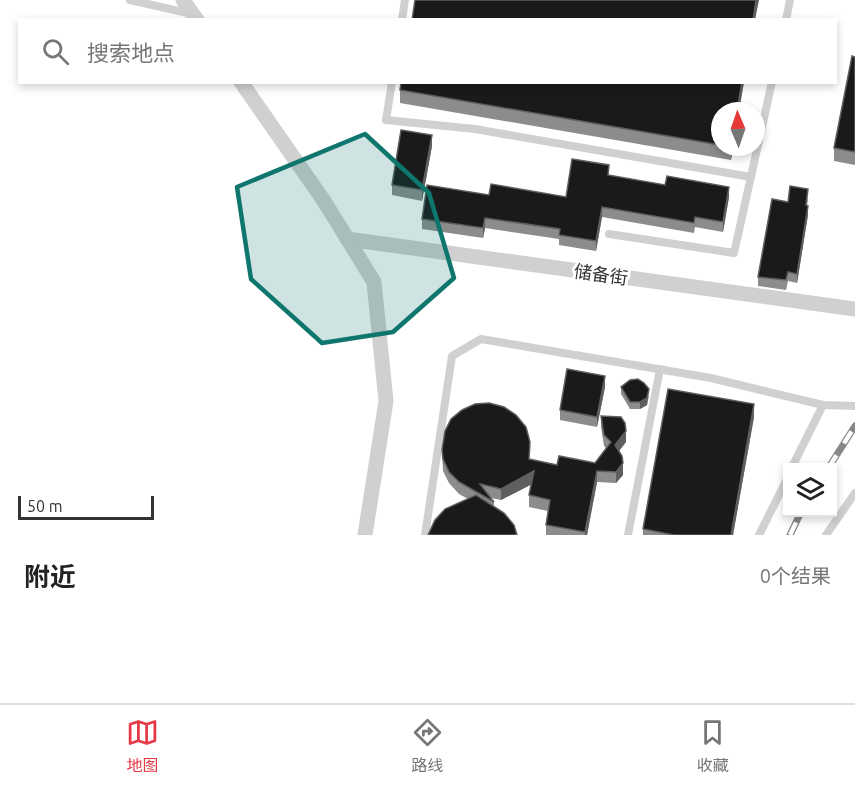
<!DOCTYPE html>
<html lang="zh">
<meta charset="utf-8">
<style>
:root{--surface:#fff;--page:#f6f6f6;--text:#222;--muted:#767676;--line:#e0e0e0;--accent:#e63946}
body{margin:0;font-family:Ubuntu,"Noto Sans SC",sans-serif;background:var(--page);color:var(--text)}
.controls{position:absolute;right:18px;bottom:18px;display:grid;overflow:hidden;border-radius:0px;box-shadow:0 3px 9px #0003}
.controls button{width:54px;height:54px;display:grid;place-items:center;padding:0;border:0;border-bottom:2px solid var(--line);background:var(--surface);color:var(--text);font:30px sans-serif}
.compass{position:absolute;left:711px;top:102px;width:54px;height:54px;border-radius:50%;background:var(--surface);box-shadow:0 3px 9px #0003;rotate:358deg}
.scale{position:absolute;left:18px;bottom:15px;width:136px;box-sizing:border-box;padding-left:6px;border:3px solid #333;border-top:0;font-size:16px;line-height:21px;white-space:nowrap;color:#333;-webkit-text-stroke:4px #fff;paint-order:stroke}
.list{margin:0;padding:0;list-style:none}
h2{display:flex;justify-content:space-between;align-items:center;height:78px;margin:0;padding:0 24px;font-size:26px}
h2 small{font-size:20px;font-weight:400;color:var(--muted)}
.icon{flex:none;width:33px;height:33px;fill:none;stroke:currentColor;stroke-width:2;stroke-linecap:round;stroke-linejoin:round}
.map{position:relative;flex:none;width:855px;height:535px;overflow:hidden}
.search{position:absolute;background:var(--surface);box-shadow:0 3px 9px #0003;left:18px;right:18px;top:18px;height:66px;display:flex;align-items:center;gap:15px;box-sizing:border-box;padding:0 21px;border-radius:0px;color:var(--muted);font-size:22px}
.sheet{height:168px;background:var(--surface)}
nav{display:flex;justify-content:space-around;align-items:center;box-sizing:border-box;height:84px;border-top:2px solid var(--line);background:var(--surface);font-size:16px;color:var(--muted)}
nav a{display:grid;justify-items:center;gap:3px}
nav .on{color:var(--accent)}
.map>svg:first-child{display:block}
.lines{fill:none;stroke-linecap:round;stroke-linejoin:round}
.lane{stroke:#d0d0d0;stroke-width:8}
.street{stroke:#d0d0d0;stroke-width:15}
.rail-casing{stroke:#888;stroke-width:7}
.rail{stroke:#fff;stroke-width:4.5;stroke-dasharray:14;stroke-linecap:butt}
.wall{fill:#8c8c8c}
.shaded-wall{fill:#5f5f5f}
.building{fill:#1a1a1a;stroke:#5f5f5f;stroke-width:1.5}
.marked{fill:#0f766e;fill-opacity:0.2;stroke:#0f766e;stroke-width:4.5;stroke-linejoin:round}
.labels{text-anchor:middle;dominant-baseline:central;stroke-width:6;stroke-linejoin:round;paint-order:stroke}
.street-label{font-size:18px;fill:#333;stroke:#fff}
</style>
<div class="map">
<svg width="855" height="535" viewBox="0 0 855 535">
<rect width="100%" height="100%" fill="#fff"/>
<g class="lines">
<g class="lane">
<path d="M130 0 192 14"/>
<path d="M402 20 405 0"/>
<path d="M786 20 790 0"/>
<path d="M392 82 386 120 475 129 751 177"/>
<path d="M609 234 734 253 772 82"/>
<path d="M792 467 823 405"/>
<path d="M425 535 452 356 481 339 711 378 823 405 855 406"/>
<path d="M628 535 660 369"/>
<path d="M759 535 788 477"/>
<path d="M826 535 855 493"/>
</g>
<g class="street">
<path d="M183 0 197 20"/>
<path d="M241 82 324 201 374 282 386 401 365 535"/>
<path d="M347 239 855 309"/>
</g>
<defs>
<g id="rail">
<path d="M829 467 855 426"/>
<path d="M790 535 801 512"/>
</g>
</defs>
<use href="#rail" class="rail-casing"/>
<use href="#rail" class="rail"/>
</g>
<g class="wall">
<path d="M855 57V165L834 161V148Z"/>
<path d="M401 82H744L739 111H720V147H733L731 160 400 103V90Z"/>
<path d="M432 146 422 201 392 195V185Z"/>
<path d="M609 176 729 197 723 232 695 227 694 233 602 217 596 251 559 245V239L485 228 483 238 422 229V219L489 195 566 197Z"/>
<path d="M808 198 807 206 808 215 797 283 788 281 786 290 758 286V277Z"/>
<path d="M605 387 597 427 560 420V410Z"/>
<path d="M621 387 649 396 647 405 640 409H630L621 394Z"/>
<path d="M601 416 626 442 619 451 623 475 616 483 597 482 587 535H546V525L548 511 529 507V495L532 484 501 500 491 498 494 502V506L468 499 459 494 449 483 443 471 442 450 530 459 557 465 595 463 606 448 604 446 601 427Z"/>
<path d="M754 417 733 535H643V529Z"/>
</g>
<g class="shaded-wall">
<path d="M756 0H759L755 20H753Z"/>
<path d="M742 82H744L739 111H737Z"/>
<path d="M432 135V146L422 201V190Z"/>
<path d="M731 147H733L731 160Z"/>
<path d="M729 187V197L723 232V222Z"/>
<path d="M808 206V215L797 283V274Z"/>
<path d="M602 207V217L596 251V241Z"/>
<path d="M485 218V228L483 238V228Z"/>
<path d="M605 376V387L597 427V417Z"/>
<path d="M649 389 647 405 640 409V402Z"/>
<path d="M754 404V417L733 535H731Z"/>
<path d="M626 431V442L615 456V445Z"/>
<path d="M623 463V475L616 483V472Z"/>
<path d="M534 471V483L501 500V489Z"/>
<path d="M597 471V482L587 535H585Z"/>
</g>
<g class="building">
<path d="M415 0H756L753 20H412Z"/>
<path d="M852 56 855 57V152L834 148Z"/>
<path d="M401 82H742L737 111H720V145L400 90Z"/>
<path d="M401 130 432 135 422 190 392 185Z"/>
<path d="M572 159 609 165 608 175 665 185 667 176 729 187 723 222 695 217 694 223 602 207 596 241 559 235 560 229 485 218 483 228 422 219 427 185 489 195 491 184 566 197Z"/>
<path d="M790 186 808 189 806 205 808 206 797 274 788 272 786 280 758 277 772 199 788 202Z"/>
<path d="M567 369 605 376 597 417 560 410Z"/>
<path d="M638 379 644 383 649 389 647 398 640 402H630L621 387 630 380Z"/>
<path d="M668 389 754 404 731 535H674L643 529Z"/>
<path d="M489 403 504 407 516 415 526 427 530 442 529 459 557 465 559 456 595 463 611 442 604 435 601 416 621 417 625 423 626 431 615 445 622 456 623 463 616 472 597 471 585 532 546 525 550 500 529 495 534 471 501 489 480 484 494 502 459 482 449 472 443 459 442 450 445 431 451 419 462 410 475 404Z"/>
<path d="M476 495 504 513 514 525 517 535H428L435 520 445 509Z"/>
</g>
<path class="marked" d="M365 134 429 193 454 278 393 332 322 343 251 279 237 187Z"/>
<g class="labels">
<g class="street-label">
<text transform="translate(601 274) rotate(8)">储备街</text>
</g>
</g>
</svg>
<div class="controls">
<button><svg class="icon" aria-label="layers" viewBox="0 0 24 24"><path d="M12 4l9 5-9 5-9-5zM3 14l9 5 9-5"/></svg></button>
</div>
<svg class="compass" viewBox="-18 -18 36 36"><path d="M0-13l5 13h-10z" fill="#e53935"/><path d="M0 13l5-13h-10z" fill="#767676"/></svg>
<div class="scale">50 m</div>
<div class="search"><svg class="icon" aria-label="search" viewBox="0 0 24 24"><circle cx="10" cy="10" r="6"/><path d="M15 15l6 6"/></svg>搜索地点</div>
</div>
<section class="sheet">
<h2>附近<small>0个结果</small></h2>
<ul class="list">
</ul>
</section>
<nav>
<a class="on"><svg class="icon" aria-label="map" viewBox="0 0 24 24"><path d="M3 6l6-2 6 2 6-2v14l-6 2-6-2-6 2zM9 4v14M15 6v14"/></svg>地图</a>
<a><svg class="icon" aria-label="directions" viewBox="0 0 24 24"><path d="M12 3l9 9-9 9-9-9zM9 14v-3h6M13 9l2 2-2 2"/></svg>路线</a>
<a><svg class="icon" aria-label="saved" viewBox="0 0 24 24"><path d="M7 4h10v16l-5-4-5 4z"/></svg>收藏</a>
</nav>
